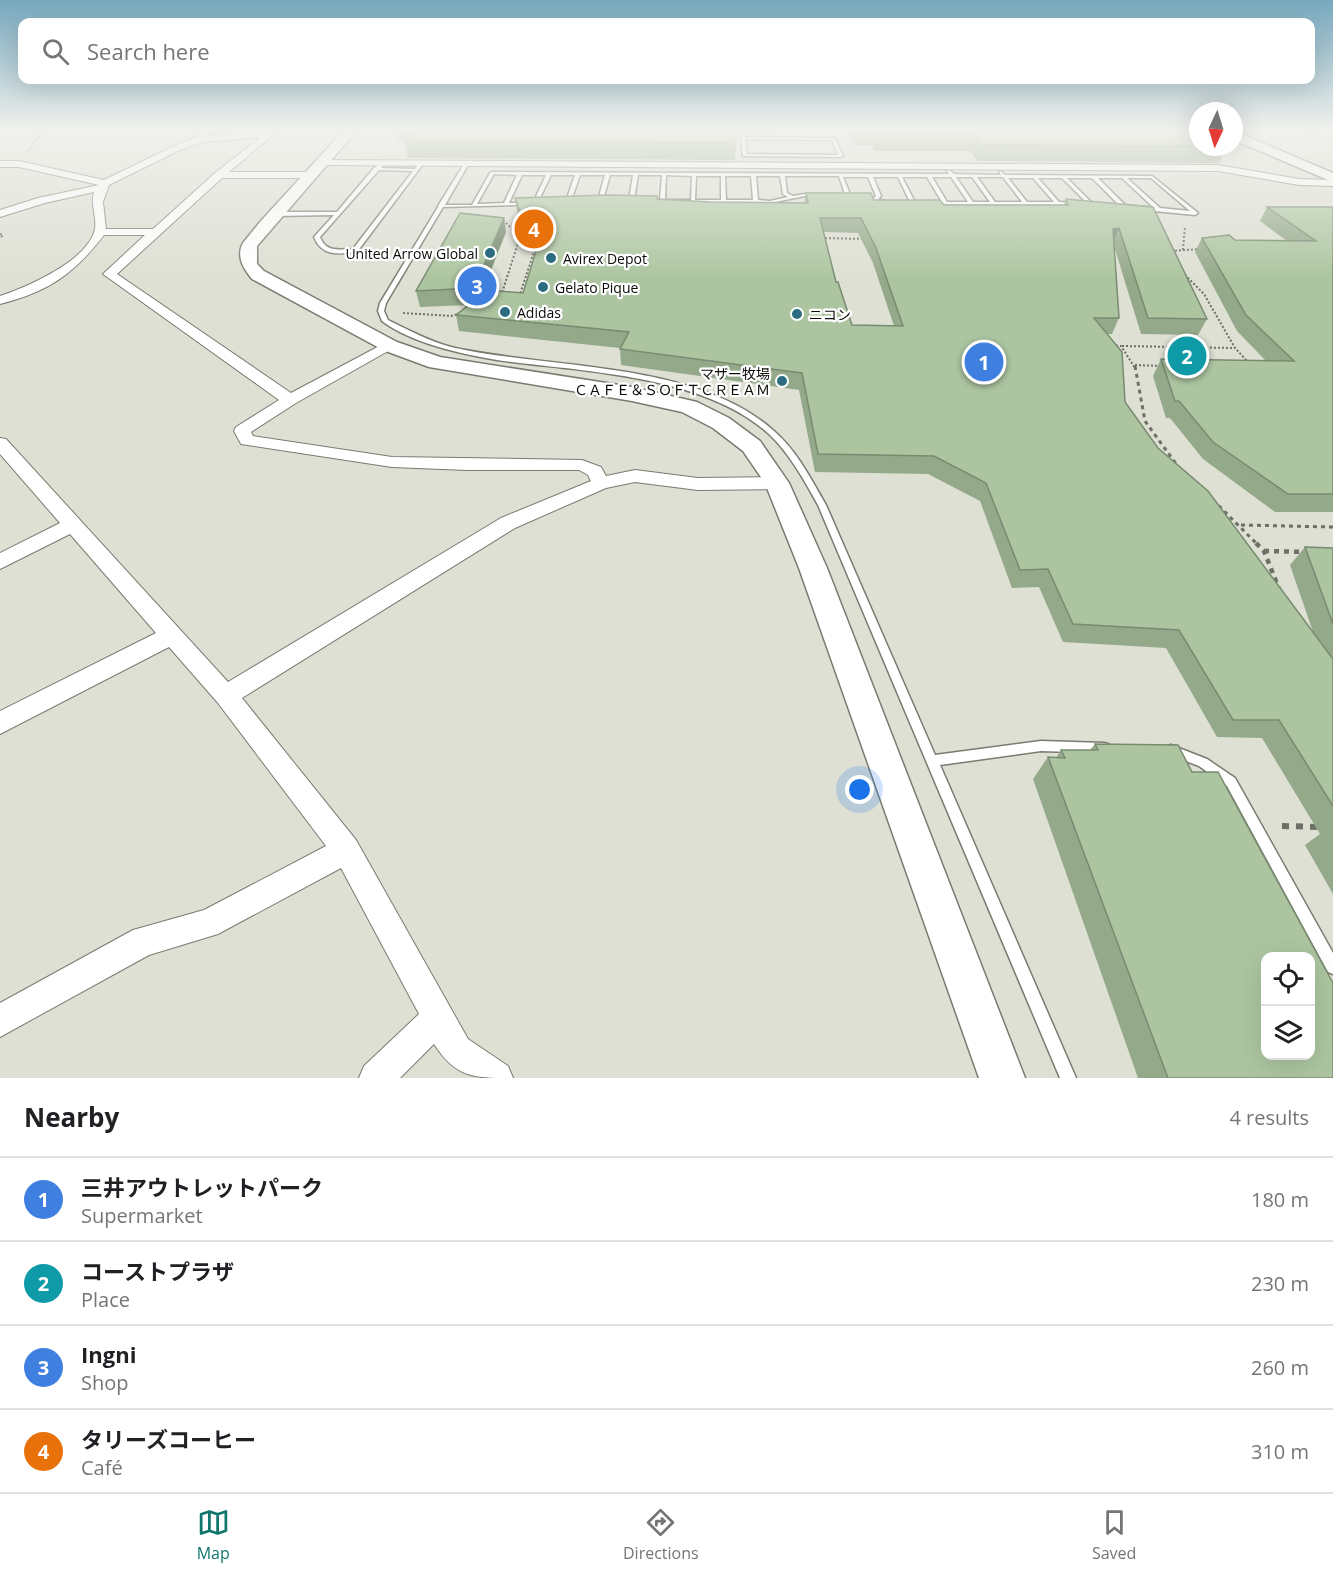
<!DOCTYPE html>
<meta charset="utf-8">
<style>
:root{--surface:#fff;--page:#f2f2f2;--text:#202124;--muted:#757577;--line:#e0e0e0;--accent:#0f766e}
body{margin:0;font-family:"Open Sans","Noto Sans JP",sans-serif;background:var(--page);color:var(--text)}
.controls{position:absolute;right:18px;bottom:18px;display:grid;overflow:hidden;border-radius:12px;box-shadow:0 6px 24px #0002}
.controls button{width:54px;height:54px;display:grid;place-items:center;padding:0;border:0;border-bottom:2px solid var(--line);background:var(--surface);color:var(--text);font:30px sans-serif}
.compass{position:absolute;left:1189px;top:102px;width:54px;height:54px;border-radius:50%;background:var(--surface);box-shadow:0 6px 24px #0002;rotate:184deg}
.you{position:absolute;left:860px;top:790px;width:21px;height:21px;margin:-15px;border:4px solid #fff;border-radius:50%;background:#1a73e8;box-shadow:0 0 0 9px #1a73e833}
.badge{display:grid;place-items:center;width:39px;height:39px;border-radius:50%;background:var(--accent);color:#fff;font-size:20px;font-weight:700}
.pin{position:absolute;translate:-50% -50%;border:3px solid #fff;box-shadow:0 2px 6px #0006}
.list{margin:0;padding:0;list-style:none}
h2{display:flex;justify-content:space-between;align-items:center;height:78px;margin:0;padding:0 24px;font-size:26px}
h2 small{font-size:20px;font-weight:400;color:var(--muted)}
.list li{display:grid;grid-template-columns:39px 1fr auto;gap:18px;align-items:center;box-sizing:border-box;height:84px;padding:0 24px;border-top:2px solid var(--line)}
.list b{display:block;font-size:22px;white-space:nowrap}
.list p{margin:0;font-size:20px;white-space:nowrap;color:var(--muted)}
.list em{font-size:20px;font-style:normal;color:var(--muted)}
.icon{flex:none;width:33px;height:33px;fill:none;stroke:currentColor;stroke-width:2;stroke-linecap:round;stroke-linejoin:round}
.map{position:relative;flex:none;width:1333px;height:1078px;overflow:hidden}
.search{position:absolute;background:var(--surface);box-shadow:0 6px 24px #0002;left:18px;right:18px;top:18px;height:66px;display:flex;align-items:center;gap:15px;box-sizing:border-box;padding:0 21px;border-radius:12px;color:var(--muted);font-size:22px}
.sheet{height:414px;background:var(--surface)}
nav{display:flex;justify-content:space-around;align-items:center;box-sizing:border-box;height:84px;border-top:2px solid var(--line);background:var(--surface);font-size:16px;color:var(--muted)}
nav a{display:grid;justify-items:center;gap:3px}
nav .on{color:var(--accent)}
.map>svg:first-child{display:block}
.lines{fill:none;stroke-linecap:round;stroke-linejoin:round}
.lane-casing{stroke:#797b70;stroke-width:3}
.street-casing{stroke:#797b70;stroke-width:2}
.secondary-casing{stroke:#797b70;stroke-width:3}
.path-far3{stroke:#6e7068;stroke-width:2;stroke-dasharray:2 2;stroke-linecap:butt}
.path-far2{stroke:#6e7068;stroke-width:3;stroke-dasharray:4 4;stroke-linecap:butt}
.path-far1{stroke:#6e7068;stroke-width:4.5;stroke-dasharray:5 5;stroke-linecap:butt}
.path{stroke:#6e7068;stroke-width:6;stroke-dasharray:7 7;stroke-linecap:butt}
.lane{fill:#fff;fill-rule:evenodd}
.street{fill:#fff;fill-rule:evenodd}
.secondary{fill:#fff;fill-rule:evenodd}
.wall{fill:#94a98a;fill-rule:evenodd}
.shaded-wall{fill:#788a70}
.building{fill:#acc5a0;stroke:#788a70;stroke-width:1.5;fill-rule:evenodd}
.poi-dot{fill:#2b6d80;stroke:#fff;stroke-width:2}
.labels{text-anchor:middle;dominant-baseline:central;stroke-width:4.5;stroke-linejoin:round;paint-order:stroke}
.far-poi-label{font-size:14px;fill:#0b0c08;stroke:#fff;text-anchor:start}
</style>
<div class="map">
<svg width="1333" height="1078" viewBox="0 0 1333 1078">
<rect width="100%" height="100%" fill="#dee0d4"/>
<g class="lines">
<defs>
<g id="lane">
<path d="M740 129H744L745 137 835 138 843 156 841 157 743 156ZM745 139 832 140 838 155 747 154Z"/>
<path d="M380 163 384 164 381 168 415 169 419 163 423 164 357 252C339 254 322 257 314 237L334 215 275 216 272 214 275 212H337L374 168ZM379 170 413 171 353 249C339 249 326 253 320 237Z"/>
<path d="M464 164 468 165 445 205H472L490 173 492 172 949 174 947 171 949 170 954 174 1001 175 999 172 1001 171 1005 175 1152 176 1198 213 1195 215 1091 205 888 204 852 196H805L770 203 622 202 443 207 386 303 384 311 388 320C408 330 429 341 451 347 550 370 695 360 774 431 797 451 811 479 826 505L935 755 1041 741 1104 743 1108 744 1110 748 1108 752 1104 753 1041 751 940 765 1076 1078H1060L818 505C804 480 790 454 769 434 703 374 582 372 497 360 461 354 411 343 382 321L378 311 380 303 438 207V206ZM494 174 517 175 504 203 477 204ZM522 175H546L533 203H509ZM551 175H575L566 201 538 202ZM580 175H605L598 200 571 201ZM610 175H633L629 200H603ZM638 175H662L660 200H634ZM666 175 692 176 691 200H665ZM696 176H721V200H695ZM725 176H751L753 200H726ZM756 176H780L783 194 788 197 770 201 758 200ZM785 176H839L845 194H805L793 196 787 193ZM843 177H868L876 196 874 198 850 194ZM873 177H898L910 202H888L878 199 881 196ZM902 177H927L942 202H915ZM932 177H951L968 202H947ZM956 177H972L990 202H973ZM977 177H1003L1022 202H995ZM1008 178H1033L1054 202H1027ZM1038 178H1062L1087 203 1059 202ZM1067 178H1092L1119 205 1092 203ZM1098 178H1122L1154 208 1125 205ZM1127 178H1151L1190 211 1160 208Z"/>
<path d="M1171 745 1207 759 1235 778 1333 953V974L1328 972 1227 786 1199 766 1167 754 1165 750 1167 746Z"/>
</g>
<g id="street">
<path d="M201 129H210L208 136 280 129 229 172H311L316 175 311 178H222L117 274 291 393 385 343H395L397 346 296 403 251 432 253 436 392 457 582 460 601 467 606 476 635 470 698 478 777 477 783 479 786 483 783 487 777 489 698 490 635 482 606 488 515 528 242 698 356 840 468 1039 508 1066 513 1078C473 1078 456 1078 434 1044L400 1078H359L364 1066 419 1014 341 868 218 934 149 955 0 1037V1003L133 930 204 910 326 846 218 703 169 647 0 734V711L156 633 70 534 0 569V553L60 523 0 454V438L6 439 228 682 501 518 591 481 588 475 579 470H467L392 467 241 444 234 431 236 427 279 400 103 274 145 235H104C74 274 48 292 0 304V296C27 287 88 261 95 229 97 217 90 205 94 192L45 203 0 217V210L38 198 99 185 19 167H0V161H19L104 180 176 145 198 137ZM261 137 215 173 153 229H106L103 202 109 185 182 149 203 142Z"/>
<path d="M1308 129H1321L1333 134V140Z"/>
<path d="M322 160 1218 165 1299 179 1333 180V186L1299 185 1218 171 319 165V161Z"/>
</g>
<g id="secondary">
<path d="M345 129H358L257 246V264L264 271 397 342 440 357 632 387 697 402 729 418 760 441 789 483 827 568 1025 1078H979L799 568 765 483 743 451 713 428 682 412 632 401 429 367 383 350 252 279C243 268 236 256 243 243L260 222Z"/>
<path d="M1234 131 1333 173V182L1234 140Z"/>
</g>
</defs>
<use href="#lane" class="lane-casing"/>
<use href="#street" class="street-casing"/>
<use href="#secondary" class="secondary-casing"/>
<g class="path-far3">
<path d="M28 151 43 129"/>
<path d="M503 220 520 237"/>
<path d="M0 234 3 235 0 239"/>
<path d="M821 238 865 239"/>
<path d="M1183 250 1185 226"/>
<path d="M1171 251 1200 249"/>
<path d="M1182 272 1204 294 1235 348 1248 362"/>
<path d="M501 296 520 237H539"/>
<path d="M519 297 539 237H544"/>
<path d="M403 313 451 316 461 313"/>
<path d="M1112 345 1121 346 1135 368"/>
<path d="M1122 346 1235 348"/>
<path d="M1135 365 1161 366"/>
</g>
<g class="path-far2">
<path d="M1135 366 1145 421 1179 468"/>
<path d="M1213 500 1257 544"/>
<path d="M1241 525 1333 527"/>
</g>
<g class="path-far1">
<path d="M1256 543 1264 551 1279 589"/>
<path d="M1264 551 1305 552"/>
</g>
<path class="path" d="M1282 826 1320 827"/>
<use href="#lane" class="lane"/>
<use href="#street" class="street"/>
<use href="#secondary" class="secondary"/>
</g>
<g class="wall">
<path d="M394 129H738V133H735L736 143 735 160 408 158 405 142 406 140H396Z"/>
<path d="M745 129H774V133H747Z"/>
<path d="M847 129H1198V147H1226L1219 163 977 161 970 151H874L871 145 855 146Z"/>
<path d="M806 193 874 200 944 205H1064L1066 199 1153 207 1207 319 1198 335 1141 334 1114 246 1119 318 1112 334H1107L1125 402 1158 448 1313 632 1290 565 1305 547 1333 548V894L1305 845 1320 834 1262 738 1217 737 1166 648 1063 642 1039 587 1012 588 980 501 928 474 815 472 799 390 621 365 620 348 459 331 456 315 469 305 420 307 416 291 506 232 481 296 523 293 543 231H523L517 212 515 198 657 199 711 202 804 203ZM823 232 858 233 873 263 894 326 852 325 836 282Z"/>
<path d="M1267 207H1333V512H1275L1203 459 1170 418H1166L1153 376 1161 359 1266 361 1237 331 1195 252 1202 238 1235 240 1287 241 1260 221Z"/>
<path d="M1095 744 1333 1078H1138L1033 779 1048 757 1056 758 1061 750H1090Z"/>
</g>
<g class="shaded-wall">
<path d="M504 218 506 232 477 304 474 288Z"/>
<path d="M1119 228 1113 243V229Z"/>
</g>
<g class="building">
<path d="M415 129H734L736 143 405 142Z"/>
<path d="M874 129H1198V146L981 145 974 135H877Z"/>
<path d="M806 193H871L874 200H940L944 205H1068L1066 199 1153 207 1207 319 1148 318 1119 228 1113 229 1119 318H1094L1122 352 1125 402 1158 448 1208 491 1333 659V806L1279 720H1233L1179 630 1073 624 1048 569 1020 570 986 483 934 456 818 454 802 373 620 349 629 332 456 315 488 290 523 293 547 216 522 217 515 198 608 195 657 196V199L711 202 808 203ZM820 218H861L876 248 903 326 852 325 838 282H836Z"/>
<path d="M1267 207H1333V494H1288L1213 442 1179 401H1175L1161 359 1294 361 1246 315 1202 238 1229 235 1235 240 1316 241Z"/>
<path d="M460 213 504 218 474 288 416 291Z"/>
<path d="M1305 547 1333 548V624Z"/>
<path d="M1095 744 1178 745 1192 772H1218L1333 983V1078H1168L1048 757 1065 758 1061 750H1098ZM1266 957H1311V1056H1266Z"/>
</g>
<linearGradient id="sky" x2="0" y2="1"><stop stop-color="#77a8be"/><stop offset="0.46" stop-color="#f0f1ec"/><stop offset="1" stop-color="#f0f1ec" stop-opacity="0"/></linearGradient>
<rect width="1333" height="280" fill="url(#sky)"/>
<g class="poi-dot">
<circle cx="490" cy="253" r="6"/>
<circle cx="551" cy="258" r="6"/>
<circle cx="543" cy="287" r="6"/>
<circle cx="505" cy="312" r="6"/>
<circle cx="797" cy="314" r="6"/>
<circle cx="782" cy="381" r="6"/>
</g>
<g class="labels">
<g class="far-poi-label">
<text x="478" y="253" text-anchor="end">United Arrow Global</text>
<text x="563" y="258">Avirex Depot</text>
<text x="555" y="287">Gelato Pique</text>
<text x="517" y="312">Adidas</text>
<text x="809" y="314">ニコン</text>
<text x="770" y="373" text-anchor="end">マザー牧場<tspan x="770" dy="16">ＣＡＦＥ＆ＳＯＦＴＣＲＥＡＭ</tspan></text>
</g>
</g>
</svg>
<div class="controls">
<button><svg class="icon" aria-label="locate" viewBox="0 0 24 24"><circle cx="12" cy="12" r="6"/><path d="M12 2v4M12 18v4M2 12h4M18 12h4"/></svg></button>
<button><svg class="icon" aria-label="layers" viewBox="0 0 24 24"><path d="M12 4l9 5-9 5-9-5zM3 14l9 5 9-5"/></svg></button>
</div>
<svg class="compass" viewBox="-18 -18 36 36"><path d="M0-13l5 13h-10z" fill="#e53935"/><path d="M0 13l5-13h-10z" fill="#757577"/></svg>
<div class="you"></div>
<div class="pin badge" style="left:984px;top:362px;background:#3f7fe0">1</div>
<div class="pin badge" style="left:1187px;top:356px;background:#0f9aa8">2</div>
<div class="pin badge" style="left:477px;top:286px;background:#3f7fe0">3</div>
<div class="pin badge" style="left:534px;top:229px;background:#e8710a">4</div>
<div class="search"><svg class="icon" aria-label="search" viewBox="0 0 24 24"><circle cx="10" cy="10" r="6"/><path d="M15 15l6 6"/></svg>Search here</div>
</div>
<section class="sheet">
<h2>Nearby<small>4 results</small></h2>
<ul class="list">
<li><span class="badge" style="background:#3f7fe0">1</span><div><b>三井アウトレットパーク</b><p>Supermarket</p></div><em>180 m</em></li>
<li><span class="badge" style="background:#0f9aa8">2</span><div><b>コーストプラザ</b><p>Place</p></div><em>230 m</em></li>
<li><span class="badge" style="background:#3f7fe0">3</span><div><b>Ingni</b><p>Shop</p></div><em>260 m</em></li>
<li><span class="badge" style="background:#e8710a">4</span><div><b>タリーズコーヒー</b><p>Café</p></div><em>310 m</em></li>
</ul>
</section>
<nav>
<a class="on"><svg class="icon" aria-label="map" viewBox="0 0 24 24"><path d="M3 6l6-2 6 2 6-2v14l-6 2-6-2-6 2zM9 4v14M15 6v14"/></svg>Map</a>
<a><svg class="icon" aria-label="directions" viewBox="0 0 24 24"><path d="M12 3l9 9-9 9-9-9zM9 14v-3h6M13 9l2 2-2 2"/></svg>Directions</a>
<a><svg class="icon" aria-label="saved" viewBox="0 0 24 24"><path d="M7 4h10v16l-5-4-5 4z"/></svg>Saved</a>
</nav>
